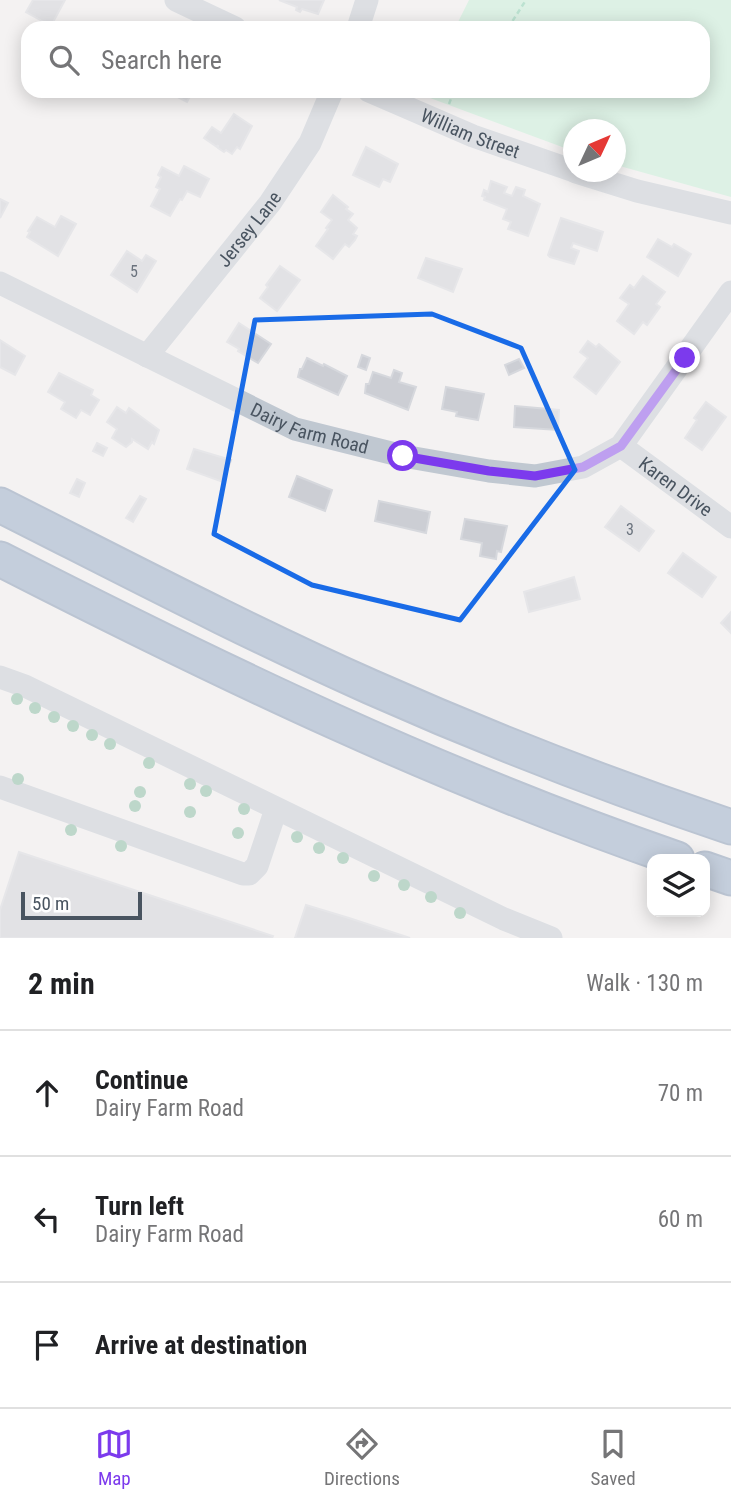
<!DOCTYPE html>
<meta charset="utf-8">
<style>
:root{--surface:#fff;--page:#f6f6f6;--text:#202124;--muted:#757577;--line:#e0e0e0;--accent:#7c3aed}
body{margin:0;font-family:"Roboto Condensed",sans-serif;background:var(--page);color:var(--text)}
.controls{position:absolute;right:21px;bottom:21px;display:grid;overflow:hidden;border-radius:14px;box-shadow:0 4px 18px #0003}
.controls button{width:63px;height:63px;display:grid;place-items:center;padding:0;border:0;border-bottom:2px solid var(--line);background:var(--surface);color:var(--text);font:35px sans-serif}
.compass{position:absolute;left:563px;top:119px;width:63px;height:63px;border-radius:50%;background:var(--surface);box-shadow:0 4px 18px #0003;rotate:46deg}
.scale{position:absolute;left:21px;bottom:18px;width:121px;box-sizing:border-box;padding-left:7px;border:4px solid #495460;border-top:0;font-size:19px;line-height:24px;white-space:nowrap;color:#495460;-webkit-text-stroke:5px #fff;paint-order:stroke}
.stop{position:absolute;width:21px;height:21px;margin:-16px;border:5px solid #7c3aed;border-radius:50%;background:#fff}
.stop.end{background:#7c3aed;border-color:#fff;box-shadow:0 2px 7px #0008}
.list{margin:0;padding:0;list-style:none}
h2{display:flex;justify-content:space-between;align-items:center;height:91px;margin:0;padding:0 28px;font-size:30px}
h2 small{font-size:23px;font-weight:400;color:var(--muted)}
.list li{display:grid;grid-template-columns:46px 1fr auto;gap:21px;align-items:center;box-sizing:border-box;height:126px;padding:0 28px;border-top:2px solid var(--line)}
.list b{display:block;font-size:26px;white-space:nowrap}
.list p{margin:0;font-size:23px;white-space:nowrap;color:var(--muted)}
.list em{font-size:23px;font-style:normal;color:var(--muted)}
.icon{flex:none;width:38px;height:38px;fill:none;stroke:currentColor;stroke-width:2;stroke-linecap:round;stroke-linejoin:round}
.map{position:relative;flex:none;width:731px;height:938px;overflow:hidden}
.search{position:absolute;background:var(--surface);box-shadow:0 4px 18px #0003;left:21px;right:21px;top:21px;height:77px;display:flex;align-items:center;gap:18px;box-sizing:border-box;padding:0 24px;border-radius:21px;color:var(--muted);font-size:26px}
.sheet{height:469px;background:var(--surface)}
nav{display:flex;justify-content:space-around;align-items:center;box-sizing:border-box;height:98px;border-top:2px solid var(--line);background:var(--surface);font-size:19px;color:var(--muted)}
nav a{display:grid;justify-items:center;gap:4px}
nav .on{color:var(--accent)}
.map>svg:first-child{display:block}
.green{fill:#c1f0d5}
.building{fill:#ccced4;stroke:#d6d8dd;stroke-width:2}
.lines{fill:none;stroke-linecap:round;stroke-linejoin:round}
.highway-casing{stroke:#758dac;stroke-width:37}
.path{stroke:#79cfa8;stroke-width:2.5;stroke-dasharray:5 3.5;stroke-linecap:butt}
.minor{stroke:#c0c8d1;stroke-width:23}
.highway{stroke:#8aa2c0;stroke-width:33}
.tree{fill:#7ab69a}
.route{stroke:#7c3aed;stroke-width:9}
.marked{fill:none;stroke:#196be7;stroke-width:5;stroke-linejoin:round}
.labels{text-anchor:middle;dominant-baseline:central;stroke-width:5;stroke-linejoin:round;paint-order:stroke}
.number-label{font-size:16px;fill:#6a727d}
.street-label{font-size:19px;fill:#495460;stroke:#fff}
</style>
<div class="map">
<svg width="731" height="938" viewBox="0 0 731 938">
<rect width="100%" height="100%" fill="#f4f2f2"/>
<path class="green" d="M469 0H731V197L616 165V130H574L573 151 422 95 424 91H703V28H455Z"/>
<g class="building">
<path d="M33 0H65L51 26 26 12Z"/>
<path d="M279 0H324L318 14 302 9 300 12 296 10 297 7Z"/>
<path d="M166 91H193L187 102Z"/>
<path d="M234 114 252 126 240 149 237 147 232 154 226 150 224 152 218 148V145L217 147 204 138 212 127 221 133Z"/>
<path d="M366 147 398 164 390 182 383 179 379 187 353 175Z"/>
<path d="M184 166 209 179 200 197 187 191 182 200 180 199 170 216 151 206 160 189 156 187 161 177 158 175 162 167 179 176Z"/>
<path d="M491 181 507 187 504 193 512 196 516 187 525 190 523 196 540 204 528 236 508 229 511 222 503 219 507 209 484 200 485 197 482 196 484 190 488 192Z"/>
<path d="M333 195 348 207 346 209 353 214 348 220 357 228 353 234 357 236 355 240 349 247 345 244 333 259 316 246 328 229 326 228 332 220 321 212Z"/>
<path d="M0 199 8 203 0 218Z"/>
<path d="M61 216 76 224 58 256 27 237 30 232 28 231 37 217 55 227Z"/>
<path d="M561 218 603 232 597 251 573 243 571 248 579 251 574 264 550 257 548 255Z"/>
<path d="M658 239 672 247 674 244 691 254 678 276 647 257Z"/>
<path d="M127 251 142 261 146 255 156 261 137 292 111 275Z"/>
<path d="M426 258 462 269 453 292 418 278Z"/>
<path d="M280 266 300 280 277 311 260 298 268 287 266 285Z"/>
<path d="M643 276 665 292 656 304 660 307 647 325 643 322 634 334 617 321 629 304 620 298 630 285 634 288Z"/>
<path d="M239 323 271 344 258 363 238 351 239 349 227 342Z"/>
<path d="M0 340 25 356 15 375 0 367Z"/>
<path d="M588 341 596 347 599 344 620 362 596 394 574 377 588 358 580 352Z"/>
<path d="M362 355 370 358 366 370 358 367Z"/>
<path d="M307 358 323 366 324 364 347 376 338 395 298 377 300 369H302Z"/>
<path d="M519 359 524 368 509 375 505 365Z"/>
<path d="M394 370 402 373 399 382 416 387 408 410 365 393 366 384H369L373 372 391 378Z"/>
<path d="M59 373 93 390 91 395 99 400 90 415 81 410 76 418 61 409 65 402 48 392Z"/>
<path d="M446 387 484 394 478 420 456 416 457 412 442 409Z"/>
<path d="M706 402 726 417 702 450 685 438 697 420 694 418Z"/>
<path d="M515 406 559 410 558 430 514 427Z"/>
<path d="M117 407 126 413 129 408 159 430 154 444 152 442 148 449 132 439V442L126 447 112 438 117 429 107 422Z"/>
<path d="M97 443 107 448 103 456 93 451Z"/>
<path d="M194 449 231 460 223 482 187 469Z"/>
<path d="M297 476 332 490 325 511 289 497Z"/>
<path d="M77 479 85 483 79 497 70 493Z"/>
<path d="M140 496 146 499 133 522 126 518Z"/>
<path d="M379 501 430 512 426 533 375 521Z"/>
<path d="M621 506 654 531 639 551 605 527Z"/>
<path d="M465 519 507 526 501 552 497 551 496 559 480 556 482 543 461 539Z"/>
<path d="M683 553 716 577 702 597 668 573Z"/>
<path d="M574 577 580 599 529 612 524 592Z"/>
<path d="M731 612V633L721 623Z"/>
<path d="M19 852 273 936 272 938H0V910Z"/>
<path d="M306 905 349 918 410 938H295Z"/>
</g>
<g class="lines">
<defs>
<g id="highway">
<path d="M0 505C123 567 245 631 371 687 488 739 609 786 731 827"/>
<path d="M0 559C223 673 440 777 677 859"/>
<path d="M705 869 731 878"/>
</g>
</defs>
<use href="#highway" class="highway-casing"/>
<g class="path">
<path d="M508 28 526 0"/>
<path d="M449 104 454 91"/>
</g>
<g class="minor">
<path d="M176 0 235 28"/>
<path d="M358 28 367 0"/>
<path id="s1" d="M369 91 473 136 574 171"/>
<path d="M576 172 637 191 731 213"/>
<path id="s2" d="M0 283 295 429 403 456 489 471 535 476 583 467 621 446 731 292"/>
<path id="s3" d="M147 356 270 203 310 143 332 91"/>
<path id="s4" d="M621 446 731 527"/>
<path d="M0 677 25 686 504 919 551 938"/>
<path d="M0 787 243 874H249L257 866 276 809"/>
</g>
<use href="#highway" class="highway"/>
</g>
<g class="tree">
<circle cx="17" cy="699" r="6"/>
<circle cx="35" cy="708" r="6"/>
<circle cx="54" cy="717" r="6"/>
<circle cx="73" cy="726" r="6"/>
<circle cx="92" cy="735" r="6"/>
<circle cx="110" cy="744" r="6"/>
<circle cx="149" cy="763" r="6"/>
<circle cx="18" cy="779" r="6"/>
<circle cx="190" cy="784" r="6"/>
<circle cx="206" cy="791" r="6"/>
<circle cx="140" cy="792" r="6"/>
<circle cx="135" cy="806" r="6"/>
<circle cx="244" cy="809" r="6"/>
<circle cx="190" cy="812" r="6"/>
<circle cx="71" cy="830" r="6"/>
<circle cx="238" cy="833" r="6"/>
<circle cx="297" cy="837" r="6"/>
<circle cx="121" cy="846" r="6"/>
<circle cx="319" cy="848" r="6"/>
<circle cx="343" cy="858" r="6"/>
<circle cx="374" cy="876" r="6"/>
<circle cx="404" cy="885" r="6"/>
<circle cx="431" cy="897" r="6"/>
<circle cx="460" cy="913" r="6"/>
</g>
<g class="lines">
<path class="route" d="M403 456 489 471 535 476 583 467 621 446 685 358"/>
</g>
<path d="M0 0H731V938H0ZM432 314 521 348 575 470 460 620 312 585 214 534 255 320Z" fill="#f4f2f2" fill-opacity=".55" fill-rule="evenodd"/>
<path class="marked" d="M432 314 521 348 575 470 460 620 312 585 214 534 255 320Z"/>
<g class="labels">
<g class="number-label">
<text x="134" y="271">5</text>
<text x="630" y="529">3</text>
</g>
<g class="street-label">
<text stroke="none"><textPath href="#s1" startOffset="110">William Street</textPath></text>
<text stroke="none"><textPath href="#s3" startOffset="163">Jersey Lane</textPath></text>
<text stroke="none"><textPath href="#s2" startOffset="343">Dairy Farm Road</textPath></text>
<text stroke="none"><textPath href="#s4" startOffset="68">Karen Drive</textPath></text>
</g>
</g>
</svg>
<div class="controls">
<button><svg class="icon" aria-label="layers" viewBox="0 0 24 24"><path d="M12 4l9 5-9 5-9-5zM3 14l9 5 9-5"/></svg></button>
</div>
<svg class="compass" viewBox="-18 -18 36 36"><path d="M0-13l5 13h-10z" fill="#e53935"/><path d="M0 13l5-13h-10z" fill="#757577"/></svg>
<div class="scale">50 m</div>
<div class="stop" style="left:403px;top:456px"></div>
<div class="stop end" style="left:685px;top:358px"></div>
<div class="search"><svg class="icon" aria-label="search" viewBox="0 0 24 24"><circle cx="10" cy="10" r="6"/><path d="M15 15l6 6"/></svg>Search here</div>
</div>
<section class="sheet">
<h2>2 min<small>Walk · 130 m</small></h2>
<ul class="list">
<li><svg class="icon" aria-label="ahead" viewBox="0 0 24 24"><path d="M12 20V5M6 11l6-6 6 6"/></svg><div><b>Continue</b><p>Dairy Farm Road</p></div><em>70 m</em></li>
<li><svg class="icon" aria-label="left" viewBox="0 0 24 24"><path d="M17 20v-9H6M10 6l-5 5 5 5"/></svg><div><b>Turn left</b><p>Dairy Farm Road</p></div><em>60 m</em></li>
<li><svg class="icon" aria-label="arrive" viewBox="0 0 24 24"><path d="M6 21V4h12l-3 4 3 4H6"/></svg><div><b>Arrive at destination</b></div></li>
</ul>
</section>
<nav>
<a class="on"><svg class="icon" aria-label="map" viewBox="0 0 24 24"><path d="M3 6l6-2 6 2 6-2v14l-6 2-6-2-6 2zM9 4v14M15 6v14"/></svg>Map</a>
<a><svg class="icon" aria-label="directions" viewBox="0 0 24 24"><path d="M12 3l9 9-9 9-9-9zM9 14v-3h6M13 9l2 2-2 2"/></svg>Directions</a>
<a><svg class="icon" aria-label="saved" viewBox="0 0 24 24"><path d="M7 4h10v16l-5-4-5 4z"/></svg>Saved</a>
</nav>
